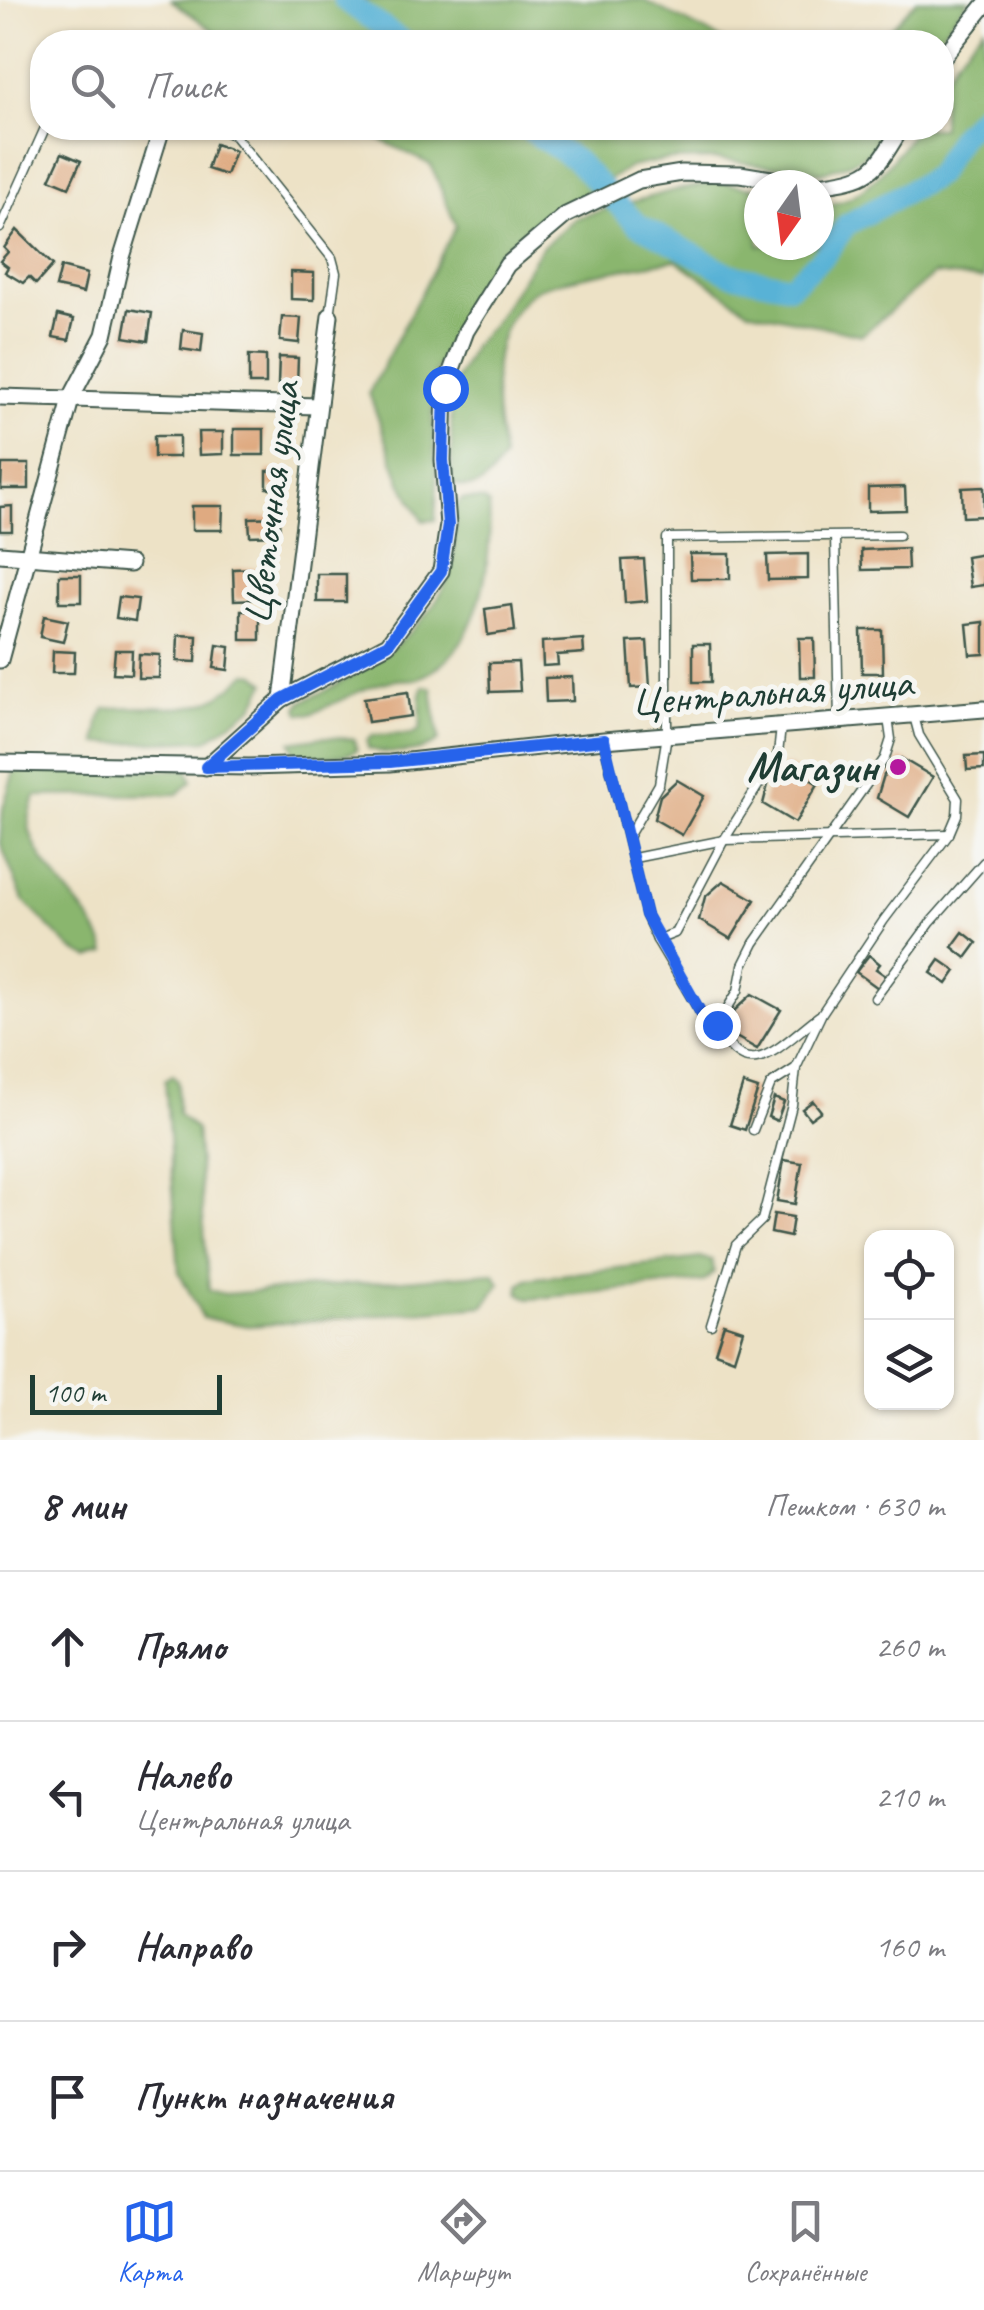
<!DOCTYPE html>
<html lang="ru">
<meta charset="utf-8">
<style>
:root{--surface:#fff;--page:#f7f7f7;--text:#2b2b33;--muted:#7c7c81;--line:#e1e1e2;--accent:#2563eb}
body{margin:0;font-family:Caveat,sans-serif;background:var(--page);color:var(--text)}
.controls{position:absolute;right:30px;bottom:30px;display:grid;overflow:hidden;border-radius:20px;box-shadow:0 2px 8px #0004}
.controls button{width:90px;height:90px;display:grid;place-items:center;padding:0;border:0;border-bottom:2px solid var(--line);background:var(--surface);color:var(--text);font:50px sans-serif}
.compass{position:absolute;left:744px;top:170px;width:90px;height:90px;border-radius:50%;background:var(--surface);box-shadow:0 2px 8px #0004;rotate:194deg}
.scale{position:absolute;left:30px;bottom:25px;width:192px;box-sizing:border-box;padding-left:10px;border:5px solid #1f3d34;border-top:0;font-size:28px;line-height:35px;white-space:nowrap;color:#1f3d34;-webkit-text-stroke:8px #f6f6f2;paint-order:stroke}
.stop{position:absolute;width:30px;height:30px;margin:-22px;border:8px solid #2563eb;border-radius:50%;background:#fff}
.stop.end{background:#2563eb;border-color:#fff;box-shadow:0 2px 10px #0008}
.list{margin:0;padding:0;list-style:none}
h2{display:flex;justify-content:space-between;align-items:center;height:130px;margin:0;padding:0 40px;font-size:42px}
h2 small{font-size:32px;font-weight:400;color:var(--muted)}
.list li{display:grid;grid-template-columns:65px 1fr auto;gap:30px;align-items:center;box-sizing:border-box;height:150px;padding:0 40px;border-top:2px solid var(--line)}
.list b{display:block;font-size:38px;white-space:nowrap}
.list p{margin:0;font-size:32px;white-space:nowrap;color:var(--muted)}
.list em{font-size:32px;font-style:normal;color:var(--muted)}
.icon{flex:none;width:55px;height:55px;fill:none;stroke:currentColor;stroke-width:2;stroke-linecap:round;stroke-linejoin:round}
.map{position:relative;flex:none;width:984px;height:1440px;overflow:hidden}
.search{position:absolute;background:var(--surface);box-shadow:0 2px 8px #0004;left:30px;right:30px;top:30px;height:110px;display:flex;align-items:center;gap:25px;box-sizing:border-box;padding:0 35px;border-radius:40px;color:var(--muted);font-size:38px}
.sheet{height:730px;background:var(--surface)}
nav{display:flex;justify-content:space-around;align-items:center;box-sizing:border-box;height:140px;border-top:2px solid var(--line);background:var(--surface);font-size:28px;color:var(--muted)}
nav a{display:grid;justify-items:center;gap:5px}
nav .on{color:var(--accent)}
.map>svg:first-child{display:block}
.forest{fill:#8ab66e;stroke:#547a51;stroke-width:2.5}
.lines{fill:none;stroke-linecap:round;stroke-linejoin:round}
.river{stroke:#59b2d6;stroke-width:22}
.building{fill:#dfaa81}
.service-casing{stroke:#3e564a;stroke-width:11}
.minor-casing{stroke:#3e564a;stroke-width:19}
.service{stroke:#fff;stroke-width:8}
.minor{stroke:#fff;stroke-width:15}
.route{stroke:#2563eb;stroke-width:12}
.poi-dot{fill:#b5179e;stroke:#f6f6f2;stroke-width:4}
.labels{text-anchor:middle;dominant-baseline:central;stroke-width:10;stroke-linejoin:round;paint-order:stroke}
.street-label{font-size:42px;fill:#1f3d34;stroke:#f6f6f2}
.poi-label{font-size:42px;font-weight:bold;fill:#1f3d34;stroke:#f6f6f2;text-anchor:end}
</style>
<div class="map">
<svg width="984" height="1440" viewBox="0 0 984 1440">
<rect width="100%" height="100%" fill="#f6f6f2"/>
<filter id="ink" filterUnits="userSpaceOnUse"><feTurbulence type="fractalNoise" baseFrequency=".01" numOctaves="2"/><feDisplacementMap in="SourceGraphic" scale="20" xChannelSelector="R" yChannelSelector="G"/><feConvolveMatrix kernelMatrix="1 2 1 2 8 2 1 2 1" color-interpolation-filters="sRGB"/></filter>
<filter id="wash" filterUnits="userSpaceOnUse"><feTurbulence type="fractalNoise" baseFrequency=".0048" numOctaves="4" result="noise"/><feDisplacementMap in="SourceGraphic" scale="40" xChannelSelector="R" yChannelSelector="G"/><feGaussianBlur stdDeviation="2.25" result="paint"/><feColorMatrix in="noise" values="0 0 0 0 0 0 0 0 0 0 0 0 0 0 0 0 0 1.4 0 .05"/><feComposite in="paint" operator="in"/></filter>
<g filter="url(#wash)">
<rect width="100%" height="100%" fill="#ede2c6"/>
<g class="forest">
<path d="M171 0H643L726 42H229Z"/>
<path d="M917 0H969L934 42H878Z"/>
<path d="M984 27V279L934 274 862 335 748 310 676 260C652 264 546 280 533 291 482 333 494 401 503 458 489 479 479 495 452 483L451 404 455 383 473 346 494 323 541 248 576 218 671 191 719 182 759 189V245H819V206C865 203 891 162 916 128H942V83L954 62Z"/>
<path d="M357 128H886L875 149 850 163 821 173 716 159 665 160 630 167 534 224 499 252 476 287 435 372 432 408 437 487 435 520 423 521 401 482 369 393 456 226 431 165Z"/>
<path d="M462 499 483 500 489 505C492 562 481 651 421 677 412 682 400 678 390 681 363 687 336 703 311 714L300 713 298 708 301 702C356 679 433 630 451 570 456 551 454 526 456 506Z"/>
<path d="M247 673 256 674 266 683 253 707 207 740 97 744 99 721 105 709C169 701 197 725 247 673Z"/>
<path d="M424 686 432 688 439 740C424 754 387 756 368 748L367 741 372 735 412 734 420 730C423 716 417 698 424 686Z"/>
<path d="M323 737 354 739 357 750C340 759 315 757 296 755L291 742Z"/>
<path d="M188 769 192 781 178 794 35 796C33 804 28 818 29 826 37 873 93 906 106 953L90 958 71 949 23 900 0 842 3 808 14 771Z"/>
<path d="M173 1075 178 1080V1114L196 1130 209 1290 225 1294 494 1273 500 1283 484 1306 249 1326 203 1318 179 1272 165 1080Z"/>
<path d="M701 1258 712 1260 714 1272 705 1281 529 1299 519 1293 520 1285 527 1279Z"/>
</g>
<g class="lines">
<g class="river">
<path d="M344 0 404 42"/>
<path d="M526 128 575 160 637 224 730 274 790 286 826 254 846 225 936 176 960 136 984 112"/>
</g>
</g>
<g id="blocks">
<g class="building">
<path d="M215 144 235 151 226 175 207 169Z"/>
<path d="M62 153 81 161 69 187 50 179Z"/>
<path d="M17 230 53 265 36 284 29 277 23 283 5 272 8 267 0 261 8 252 4 248Z"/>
<path d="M61 267 87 274 83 293 56 287Z"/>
<path d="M291 272 314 273V300L291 299Z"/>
<path d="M129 309 152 313 148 341 124 337Z"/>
<path d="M58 315 74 319 69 340 53 337Z"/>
<path d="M282 317 301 318 299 343 280 341Z"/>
<path d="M183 330 203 333 201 352 181 349Z"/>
<path d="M249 355 266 356V384H249Z"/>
<path d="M279 357 298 358 297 385 278 384Z"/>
<rect x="234" y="429" width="30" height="26"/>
<path d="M198 432H223V454L199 455Z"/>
<rect x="154" y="436" width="25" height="21"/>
<path d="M2 464H29V489H1Z"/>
<path d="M287 470 288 488H267V471Z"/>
<path d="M905 487 906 510 868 511V488Z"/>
<path d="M984 487V516L963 517 962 488Z"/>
<path d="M12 506V531H0V507Z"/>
<path d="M192 506H223L222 530H192Z"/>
<path d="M279 517 280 535 250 536 249 518Z"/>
<path d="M907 548 908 569 862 570 861 550Z"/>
<path d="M690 554H730V579H691Z"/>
<path d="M808 554V579L768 580 767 555Z"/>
<path d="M984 554V585L970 587 966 557Z"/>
<path d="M644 559 647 601 625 603 622 560Z"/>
<path d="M257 568 259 599 234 600 233 569Z"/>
<rect x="317" y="574" width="29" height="28"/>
<rect x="59" y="575" width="22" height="27"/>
<path d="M119 597 138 599 135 621 116 618Z"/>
<path d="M512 605 515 631 488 635 485 609Z"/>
<rect x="241" y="610" width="19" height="30"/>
<path d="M44 616 68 621 63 642 40 637Z"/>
<path d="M984 622V654L970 655 967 624Z"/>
<path d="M861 630H882L883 673H862Z"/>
<path d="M178 635 197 636 196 662 177 661Z"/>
<path d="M799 638H814L815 677H800Z"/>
<path d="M583 639 584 653 557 655 558 665 543 666 542 642Z"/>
<path d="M647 641 650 687 631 688 628 642Z"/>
<path d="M693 644H710L711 682H693Z"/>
<path d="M217 645 230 647 228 670 214 668Z"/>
<path d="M115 650H132L131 674 113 673Z"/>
<path d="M53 651 75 652 74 673H52Z"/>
<path d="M139 654 160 655 159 678H138Z"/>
<path d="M518 662 520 691 490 692 489 663Z"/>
<path d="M572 677 573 701 546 702 545 678Z"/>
<path d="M408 692 411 716 368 722 364 698Z"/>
<path d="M984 755V769L967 770 966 756Z"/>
<path d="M901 758 933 777 909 817 877 798 884 775Z"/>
<path d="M786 765 818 784 795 823 763 804 769 781Z"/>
<path d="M677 780 704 796 682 835 654 819 660 796Z"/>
<path d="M723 881 755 900 731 939 699 920 705 897Z"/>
<path d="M963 932 977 943 966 958 952 947Z"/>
<path d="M869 955 880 964 876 969 886 976 878 988 856 972Z"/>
<path d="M940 960 956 971 947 984 931 973Z"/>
<path d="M752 994 781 1010 757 1049 729 1033 735 1010Z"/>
<path d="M743 1084 758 1089 745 1130 730 1125Z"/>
<path d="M774 1098 784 1102 777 1121 768 1117Z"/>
<path d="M813 1101 821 1111 810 1119 802 1109Z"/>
<path d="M784 1160 802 1163 795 1204 777 1201Z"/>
<path d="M774 1214 793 1217 790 1237 771 1233Z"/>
<path d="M724 1324 743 1330 734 1359 715 1352Z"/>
</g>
</g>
</g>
<g filter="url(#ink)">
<use href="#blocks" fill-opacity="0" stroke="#3e564a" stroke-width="2.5"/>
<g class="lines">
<defs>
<g id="service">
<path d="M216 128 234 135 332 258 336 273 330 316"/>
<path d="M0 228 45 128"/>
<path d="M835 537 839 722"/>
<path d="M604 742 646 915 657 940 706 1022 717 1025 738 991 743 965 754 943 885 758 891 739 888 718"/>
<path d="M628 837 659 784 667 735V538L899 535"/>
<path d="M634 858 724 840 949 834"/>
<path d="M657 940 675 933 724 840 778 754 781 727"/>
<path d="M875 998 931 922 984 862"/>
<path d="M717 1025C746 1090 780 1045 819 1016"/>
<path d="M753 1130 771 1084 796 1068 822 1013 884 920 949 834 957 815 958 799 919 735 914 716"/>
<path d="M711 1325 736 1245 762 1220 792 1105 796 1068"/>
</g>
<g id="minor">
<path d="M942 58 984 6"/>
<path d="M818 185C872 178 874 173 901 128"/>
<path d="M0 397 318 406"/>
<path d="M0 554 130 564"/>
<path d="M0 660 72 396 104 335 122 257 162 128"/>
<path d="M282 699 330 316"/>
<path d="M0 763 249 767 390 763 604 740 984 709"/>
<path d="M206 767 282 699 388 644 441 571 448 525 443 460 445 388 466 331 507 265 566 215 639 180 682 173 740 174 810 185"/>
</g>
</defs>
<use href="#service" class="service-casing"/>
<use href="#minor" class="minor-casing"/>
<use href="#service" class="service"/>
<use href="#minor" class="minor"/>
</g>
</g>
<g class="lines" filter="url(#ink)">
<path class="route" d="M445 388 443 460 448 525 441 571 388 644 282 699 206 767 390 762 604 740 646 915 706 1022 717 1025"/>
</g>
<circle class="poi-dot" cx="898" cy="767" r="10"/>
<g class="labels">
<g class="street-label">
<text transform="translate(271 503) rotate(-83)">Цветочная улица</text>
<text transform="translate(772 692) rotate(-4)">Центральная улица</text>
</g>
<g class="poi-label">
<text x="878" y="767">Магазин</text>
</g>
</g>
</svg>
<div class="controls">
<button><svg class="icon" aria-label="locate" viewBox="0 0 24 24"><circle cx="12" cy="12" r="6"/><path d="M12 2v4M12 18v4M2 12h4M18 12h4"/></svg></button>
<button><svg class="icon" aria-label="layers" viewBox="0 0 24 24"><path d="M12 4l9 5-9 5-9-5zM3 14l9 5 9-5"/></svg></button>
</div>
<svg class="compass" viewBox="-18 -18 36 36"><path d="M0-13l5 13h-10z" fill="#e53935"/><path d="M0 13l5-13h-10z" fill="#7c7c81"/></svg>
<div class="scale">100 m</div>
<div class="stop" style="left:445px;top:388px"></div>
<div class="stop end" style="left:717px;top:1025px"></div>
<div class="search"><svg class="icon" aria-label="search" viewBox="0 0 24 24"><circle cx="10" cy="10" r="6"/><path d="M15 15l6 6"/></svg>Поиск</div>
</div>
<section class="sheet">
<h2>8 мин<small>Пешком · 630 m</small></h2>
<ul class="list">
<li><svg class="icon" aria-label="ahead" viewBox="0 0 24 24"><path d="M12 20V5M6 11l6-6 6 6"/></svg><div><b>Прямо</b></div><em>260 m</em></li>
<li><svg class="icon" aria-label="left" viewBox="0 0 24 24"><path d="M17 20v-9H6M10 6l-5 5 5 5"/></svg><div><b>Налево</b><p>Центральная улица</p></div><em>210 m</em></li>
<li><svg class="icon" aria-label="right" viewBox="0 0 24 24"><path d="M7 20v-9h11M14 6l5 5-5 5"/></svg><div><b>Направо</b></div><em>160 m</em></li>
<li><svg class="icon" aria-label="arrive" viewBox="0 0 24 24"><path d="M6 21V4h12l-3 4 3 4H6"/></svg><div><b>Пункт назначения</b></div></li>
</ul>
</section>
<nav>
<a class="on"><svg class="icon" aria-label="map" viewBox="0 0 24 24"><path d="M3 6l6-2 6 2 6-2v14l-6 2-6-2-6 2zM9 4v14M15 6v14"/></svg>Карта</a>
<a><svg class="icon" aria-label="directions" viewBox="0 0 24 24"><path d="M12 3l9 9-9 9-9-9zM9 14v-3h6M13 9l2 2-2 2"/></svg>Маршрут</a>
<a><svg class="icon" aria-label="saved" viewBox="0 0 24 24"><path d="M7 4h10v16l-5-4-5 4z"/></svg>Сохранённые</a>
</nav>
